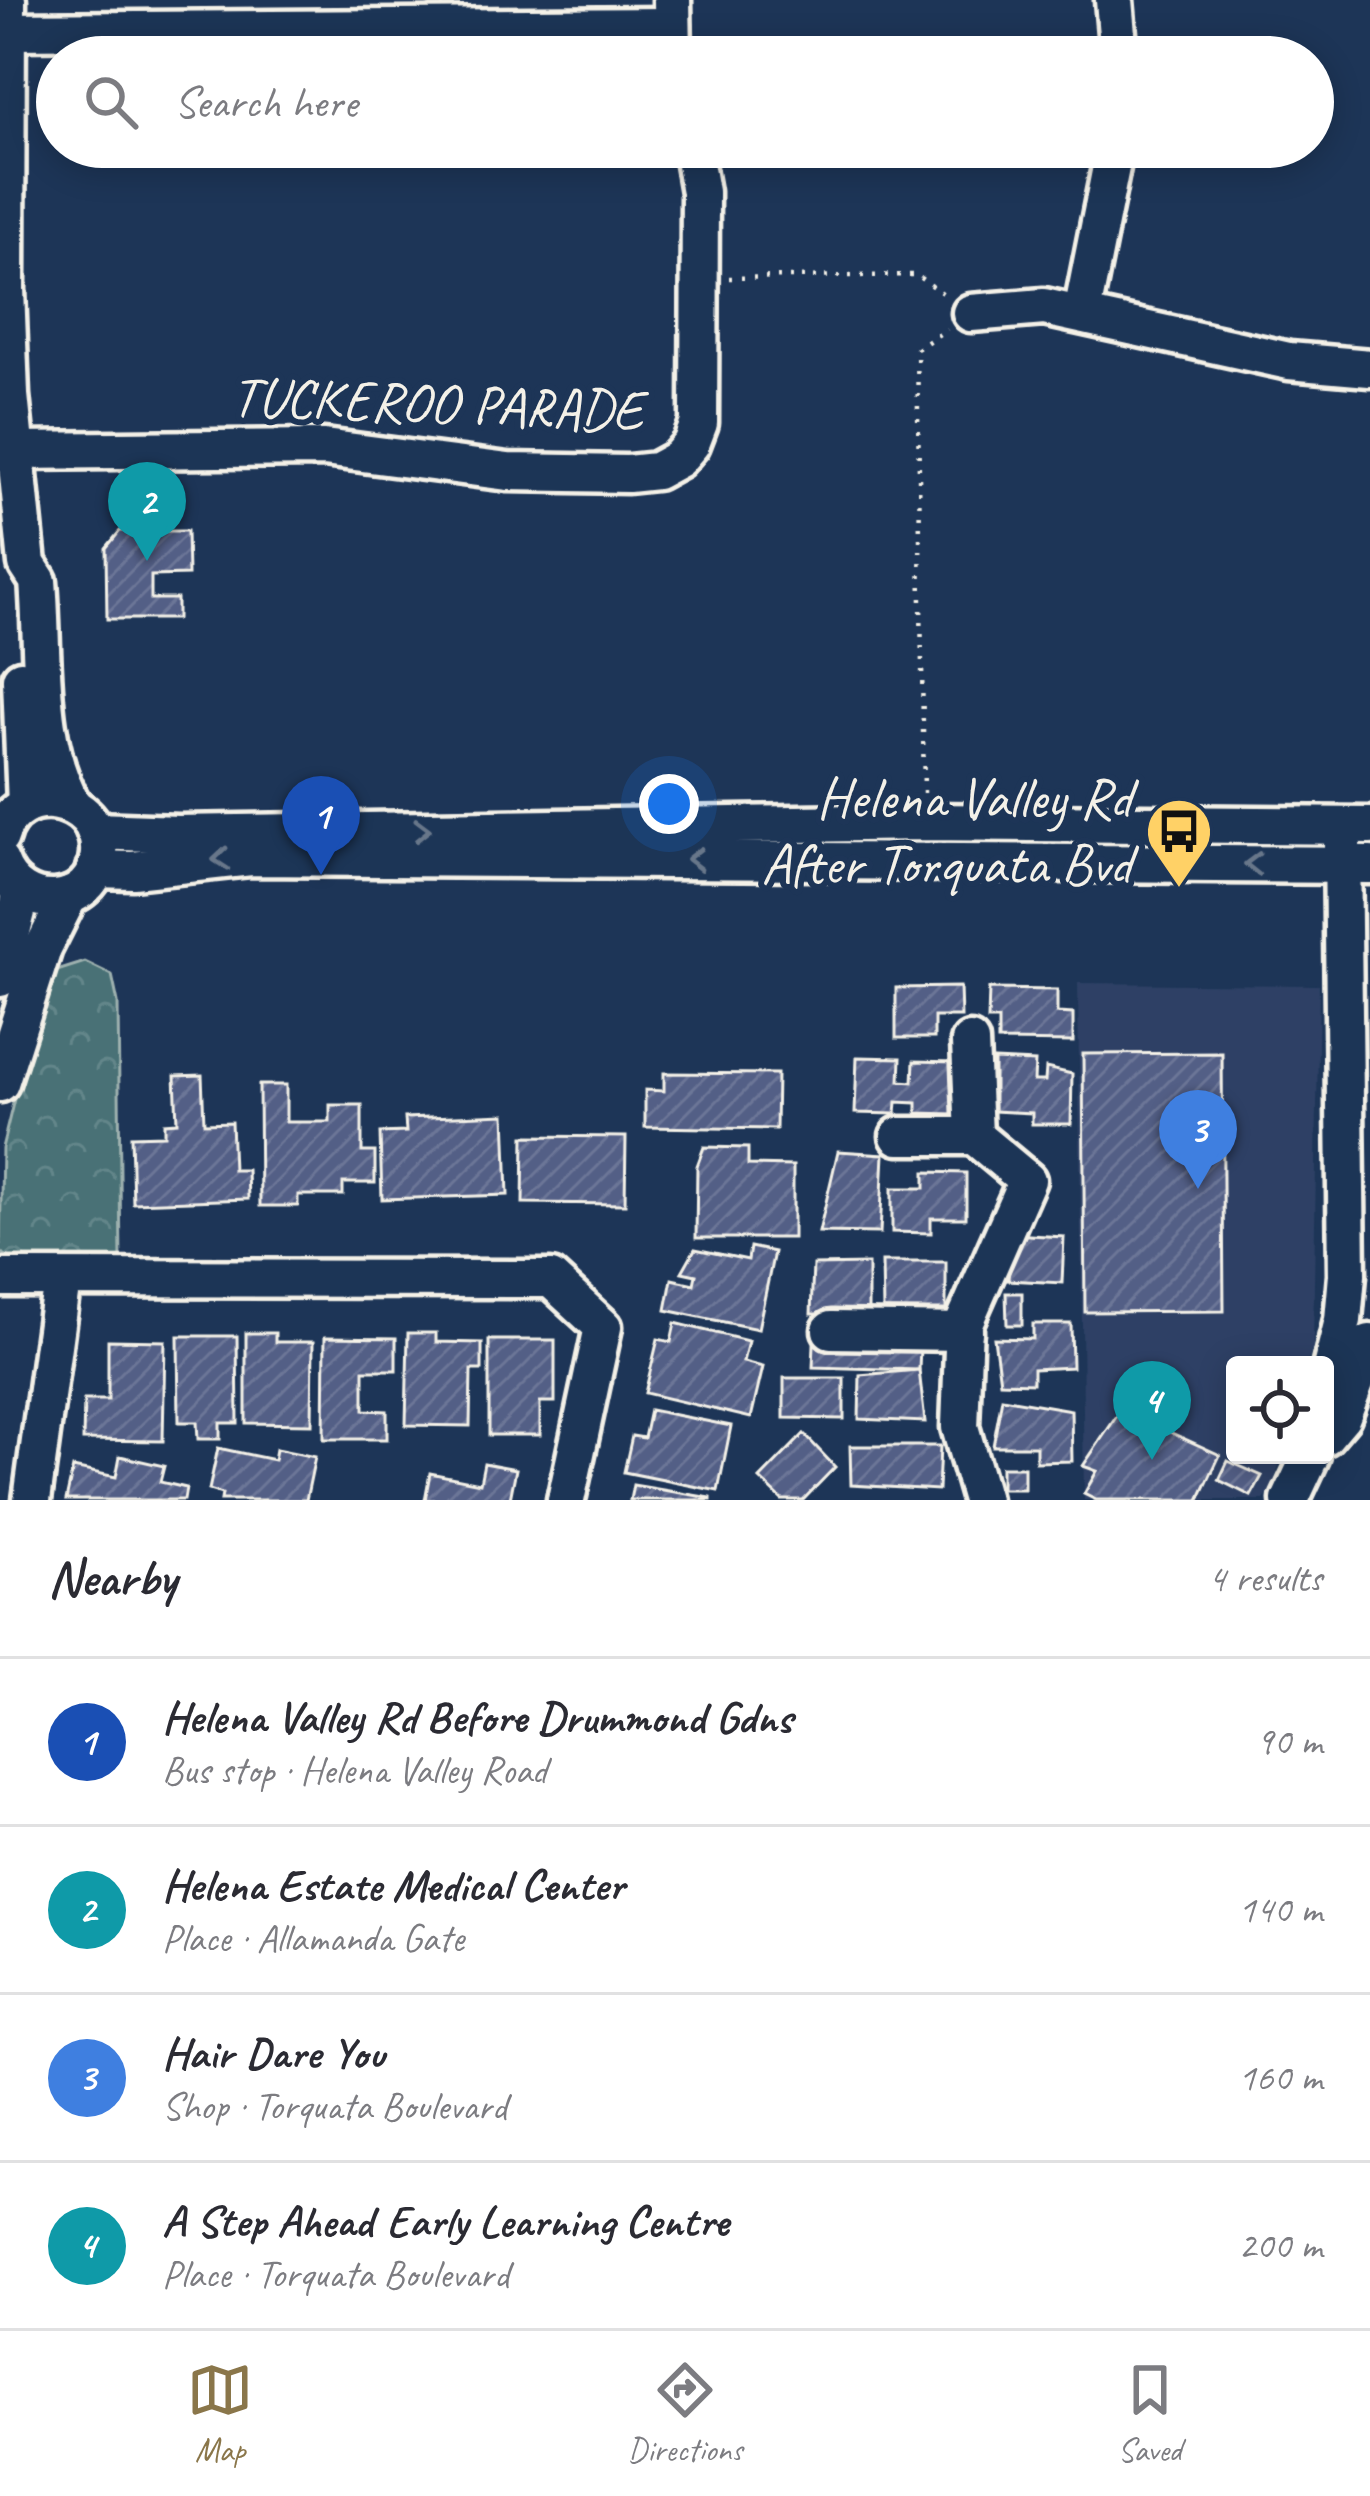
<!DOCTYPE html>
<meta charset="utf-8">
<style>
:root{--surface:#fff;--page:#f7f7f7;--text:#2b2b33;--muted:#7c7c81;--line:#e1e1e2;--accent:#8a764a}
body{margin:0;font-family:Caveat,sans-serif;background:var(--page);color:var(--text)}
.controls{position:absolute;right:36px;bottom:36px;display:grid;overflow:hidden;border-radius:12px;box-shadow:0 6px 30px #0003}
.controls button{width:108px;height:108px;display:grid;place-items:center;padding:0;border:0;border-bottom:3px solid var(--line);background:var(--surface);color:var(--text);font:60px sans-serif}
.you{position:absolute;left:669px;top:804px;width:42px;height:42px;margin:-30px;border:9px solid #fff;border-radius:50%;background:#1a73e8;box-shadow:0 0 0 18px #1a73e833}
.badge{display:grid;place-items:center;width:78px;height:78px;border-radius:50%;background:var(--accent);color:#fff;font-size:39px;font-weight:700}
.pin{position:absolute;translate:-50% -99px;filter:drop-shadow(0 3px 6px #0008)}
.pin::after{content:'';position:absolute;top:63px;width:42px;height:36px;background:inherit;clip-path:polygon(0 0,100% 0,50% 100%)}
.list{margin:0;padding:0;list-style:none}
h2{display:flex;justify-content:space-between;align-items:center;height:156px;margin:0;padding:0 48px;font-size:51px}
h2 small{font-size:39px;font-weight:400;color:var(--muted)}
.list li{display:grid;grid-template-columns:78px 1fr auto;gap:36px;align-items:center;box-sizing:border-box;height:168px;padding:0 48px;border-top:3px solid var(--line)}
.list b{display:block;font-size:45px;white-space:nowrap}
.list p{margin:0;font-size:39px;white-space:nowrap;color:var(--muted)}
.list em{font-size:39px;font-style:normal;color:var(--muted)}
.icon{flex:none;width:66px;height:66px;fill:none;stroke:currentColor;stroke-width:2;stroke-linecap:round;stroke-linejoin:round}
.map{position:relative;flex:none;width:1370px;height:1500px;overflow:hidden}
.search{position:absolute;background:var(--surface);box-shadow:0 6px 30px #0003;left:36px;right:36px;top:36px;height:132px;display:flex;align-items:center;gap:30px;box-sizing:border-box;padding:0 42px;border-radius:66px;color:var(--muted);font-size:45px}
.sheet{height:828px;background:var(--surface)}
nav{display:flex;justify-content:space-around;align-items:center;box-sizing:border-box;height:168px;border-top:3px solid var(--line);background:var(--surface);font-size:33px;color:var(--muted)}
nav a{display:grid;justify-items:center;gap:6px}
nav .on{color:var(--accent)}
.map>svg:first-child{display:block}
.built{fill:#2d4165}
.park{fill:url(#park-crowns);stroke:#9eb1af;stroke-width:3}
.building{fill:url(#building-hatch);stroke:#f4f1e8;stroke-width:3}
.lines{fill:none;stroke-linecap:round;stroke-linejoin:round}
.minor-casing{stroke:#f4f1e8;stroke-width:45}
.path{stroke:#f4f1e8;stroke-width:4.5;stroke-dasharray:3 9;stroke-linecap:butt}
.minor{stroke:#1d3557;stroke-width:36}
.oneway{stroke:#68778a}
.labels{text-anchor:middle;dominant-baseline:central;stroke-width:12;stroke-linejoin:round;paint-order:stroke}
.street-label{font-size:57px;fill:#f4f1e8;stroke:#1d3557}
.poi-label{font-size:57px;fill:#f4f1e8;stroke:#1d3557;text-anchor:end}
</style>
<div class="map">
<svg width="1370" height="1500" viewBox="0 0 1370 1500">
<defs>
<pattern id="park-crowns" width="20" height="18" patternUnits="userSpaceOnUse" patternTransform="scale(3)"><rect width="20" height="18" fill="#487176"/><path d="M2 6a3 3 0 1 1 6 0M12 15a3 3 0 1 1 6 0" fill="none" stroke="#63868a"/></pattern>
<pattern id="building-hatch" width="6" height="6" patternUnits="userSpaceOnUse" patternTransform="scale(3)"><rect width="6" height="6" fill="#525e86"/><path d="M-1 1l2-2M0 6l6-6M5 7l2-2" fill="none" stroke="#6c7697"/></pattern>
</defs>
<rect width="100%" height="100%" fill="#1d3557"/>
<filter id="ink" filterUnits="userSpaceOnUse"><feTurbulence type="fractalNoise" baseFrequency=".00833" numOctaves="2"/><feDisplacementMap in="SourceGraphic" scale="24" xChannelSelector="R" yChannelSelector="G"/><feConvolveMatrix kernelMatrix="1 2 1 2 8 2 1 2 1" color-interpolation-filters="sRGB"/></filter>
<g filter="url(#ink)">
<path class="built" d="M1078 983 1319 985 1313 1346 1307 1365H1235V1455H1282L1272 1489 1264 1500H1084Z"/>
<path class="park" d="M85 962 112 975 118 1003 121 1262H17L0 1252 2 1148 19 1079 57 971Z"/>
<g class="building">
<path d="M120 531H187L188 575 151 576V599H177V619H107L106 548Z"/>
<path d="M960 987 961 1017H934V1038H896V988Z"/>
<path d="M989 989 1057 990V1013L1073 1014V1042L998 1041V1020H988Z"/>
<path d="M1222 1053 1224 1311 1085 1312 1083 1054Z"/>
<path d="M857 1057 901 1058 900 1081 913 1082 914 1061 956 1062 954 1114 917 1113V1103L897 1102 896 1114 855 1113Z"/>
<path d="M994 1060 1035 1062 1034 1081H1045L1046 1068 1072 1074 1071 1124H1032V1113L994 1111Z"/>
<path d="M664 1073 777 1074 776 1129 645 1127V1090L664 1091Z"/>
<path d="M202 1075 204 1123 231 1122 233 1170H247L248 1199 133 1203 131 1136 164 1135V1123L177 1122 175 1076Z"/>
<path d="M259 1085H286V1122H330V1105H362V1152H375V1183H343V1195H298V1206H260Z"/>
<path d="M505 1114 508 1195 382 1199 380 1133 406 1132 405 1118Z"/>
<path d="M524 1136 626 1137 625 1204 523 1203Z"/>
<path d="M704 1147 748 1148V1165L793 1166V1238H696L697 1166Z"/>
<path d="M838 1151 884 1154 880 1233 819 1232Z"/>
<path d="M925 1172 966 1173V1218H931V1233L892 1232V1188H925Z"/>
<path d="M1011 1234 1064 1237 1062 1283 1008 1280Z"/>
<path d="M750 1247 774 1252 758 1329 666 1310 672 1279 694 1284 696 1275 682 1272 695 1249 748 1260Z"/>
<path d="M882 1262H946V1310H883Z"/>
<path d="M868 1264V1314H811L813 1265Z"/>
<path d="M1006 1293H1022V1325H1007Z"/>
<path d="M675 1323 748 1341 743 1362 763 1367 751 1418 645 1393 658 1339 671 1342Z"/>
<path d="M1033 1324H1071L1072 1367 1033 1369V1383L1000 1382 994 1338 1033 1339Z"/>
<path d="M246 1333H275V1342H313L312 1424 246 1423Z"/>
<path d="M408 1333H436V1342L482 1343V1370H471L470 1426 406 1425Z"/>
<path d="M178 1336H237L238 1423H220V1439H198L197 1422H179Z"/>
<path d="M325 1337 396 1338V1370H364V1410L387 1411V1439H324Z"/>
<path d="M108 1340 165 1341 163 1441 83 1440 84 1400H108Z"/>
<path d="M489 1340H555V1402H540V1435H489Z"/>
<path d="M814 1344 920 1348 919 1370 813 1367Z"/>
<path d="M919 1370 925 1422 859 1419 860 1375Z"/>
<path d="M784 1378H844V1419L784 1418Z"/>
<path d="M1002 1398 1071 1410 1072 1461 1036 1462V1446H993Z"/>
<path d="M650 1410 731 1426 718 1491 624 1472 632 1436 644 1438Z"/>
<path d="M1121 1410 1220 1455 1199 1500H1096L1084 1494 1097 1471 1083 1466Z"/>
<path d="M804 1434 835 1467 803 1500H782L760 1479Z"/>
<path d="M850 1446H940L938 1490 851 1485Z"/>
<path d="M218 1448 274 1460 276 1449 315 1457 306 1500H221L222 1494 209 1490Z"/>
<path d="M120 1456 164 1466 160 1482 186 1488 184 1500H66L73 1468 116 1477Z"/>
<path d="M1228 1461 1262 1476 1251 1496 1219 1480Z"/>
<path d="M484 1463 516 1469 510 1499 517 1500H425L430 1473 480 1483Z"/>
<rect x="1001" y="1467" width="23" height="22"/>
<path d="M633 1485 711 1498V1500H630Z"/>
</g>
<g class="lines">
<defs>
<g id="minor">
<path d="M7 0 6 289 10 395 27 564 38 581C44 654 35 741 73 806"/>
<path d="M672 0 673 57"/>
<path d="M1114 0 1119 57"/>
<path d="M8 31 672 26"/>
<path d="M971 313 1044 307 1289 361 1370 368"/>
<path d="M1082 313 1115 147"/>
<path d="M16 451 324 448 508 472 628 474 656 471 678 459 691 444 699 423 700 192 692 147"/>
<path d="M21 679 26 805"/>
<path d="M95 831 178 834 924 822 1370 826"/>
<path d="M0 837C15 780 103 794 99 854 95 911 18 914 0 862"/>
<path d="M95 869 133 870 251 857 1370 865"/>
<path d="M0 978 22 892"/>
<path d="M0 1083 43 948 69 896"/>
<path d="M899 1136H974L970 1042"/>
<path d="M974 1136 1027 1180 964 1323 960 1427 981 1500"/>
<path d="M0 1278 551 1279 603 1327 566 1500"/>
<path d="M831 1330 964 1332"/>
<path d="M1325 1392 1343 1320 1347 1275 1342 841"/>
<path d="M1325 1436 1342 1416 1370 1343"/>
<path d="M32 1500 62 1279"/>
<path d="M1290 1500 1311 1455"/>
</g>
</defs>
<use href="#minor" class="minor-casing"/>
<g class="path">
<path d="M729 278 916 275 945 295"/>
<path d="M924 793 917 349 947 329"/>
</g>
<use href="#minor" class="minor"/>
</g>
<defs><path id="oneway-chevron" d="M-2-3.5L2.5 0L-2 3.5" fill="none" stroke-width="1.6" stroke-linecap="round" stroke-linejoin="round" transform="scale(3)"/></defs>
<g class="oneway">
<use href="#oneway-chevron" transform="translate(422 830) rotate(-1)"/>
<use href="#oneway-chevron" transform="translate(221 859) rotate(175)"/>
<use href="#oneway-chevron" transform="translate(695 859) rotate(-180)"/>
<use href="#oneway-chevron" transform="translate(1253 864) rotate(-179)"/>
</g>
</g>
<defs>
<symbol id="bus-pin" viewBox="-11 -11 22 30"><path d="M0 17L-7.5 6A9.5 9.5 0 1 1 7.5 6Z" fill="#ffd166" stroke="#1d3557"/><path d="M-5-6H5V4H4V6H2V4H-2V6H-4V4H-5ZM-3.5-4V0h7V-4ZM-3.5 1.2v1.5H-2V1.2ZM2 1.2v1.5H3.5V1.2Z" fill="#111"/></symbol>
</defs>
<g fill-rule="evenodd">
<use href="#bus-pin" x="1141" y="793" width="76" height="104"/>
</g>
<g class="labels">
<g class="street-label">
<text transform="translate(437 403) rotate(2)">TUCKEROO PARADE</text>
</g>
<g class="poi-label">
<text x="1132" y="798">Helena Valley Rd<tspan x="1132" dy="66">After Torquata Bvd</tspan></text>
</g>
</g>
</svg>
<div class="controls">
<button><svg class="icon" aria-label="locate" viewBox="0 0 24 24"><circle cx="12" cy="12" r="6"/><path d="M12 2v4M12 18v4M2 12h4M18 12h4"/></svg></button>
</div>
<div class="you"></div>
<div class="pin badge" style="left:321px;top:875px;background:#1a4fb4">1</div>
<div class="pin badge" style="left:147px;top:561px;background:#0f9aa8">2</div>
<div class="pin badge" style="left:1198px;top:1189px;background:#3f7fe0">3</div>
<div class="pin badge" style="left:1152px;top:1460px;background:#0f9aa8">4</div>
<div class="search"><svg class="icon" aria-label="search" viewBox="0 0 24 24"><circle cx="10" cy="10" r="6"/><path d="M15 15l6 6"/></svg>Search here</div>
</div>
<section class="sheet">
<h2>Nearby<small>4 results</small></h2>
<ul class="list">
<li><span class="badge" style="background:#1a4fb4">1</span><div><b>Helena Valley Rd Before Drummond Gdns</b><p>Bus stop · Helena Valley Road</p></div><em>90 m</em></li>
<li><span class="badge" style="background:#0f9aa8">2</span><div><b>Helena Estate Medical Center</b><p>Place · Allamanda Gate</p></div><em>140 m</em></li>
<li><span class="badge" style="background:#3f7fe0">3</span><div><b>Hair Dare You</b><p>Shop · Torquata Boulevard</p></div><em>160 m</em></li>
<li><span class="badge" style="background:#0f9aa8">4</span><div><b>A Step Ahead Early Learning Centre</b><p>Place · Torquata Boulevard</p></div><em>200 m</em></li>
</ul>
</section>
<nav>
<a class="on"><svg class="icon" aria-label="map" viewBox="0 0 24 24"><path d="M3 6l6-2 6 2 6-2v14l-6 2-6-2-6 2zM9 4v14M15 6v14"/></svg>Map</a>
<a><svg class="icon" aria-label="directions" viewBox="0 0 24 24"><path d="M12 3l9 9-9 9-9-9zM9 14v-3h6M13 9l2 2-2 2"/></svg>Directions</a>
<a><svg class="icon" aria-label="saved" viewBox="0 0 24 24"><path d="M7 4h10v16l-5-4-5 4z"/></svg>Saved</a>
</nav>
